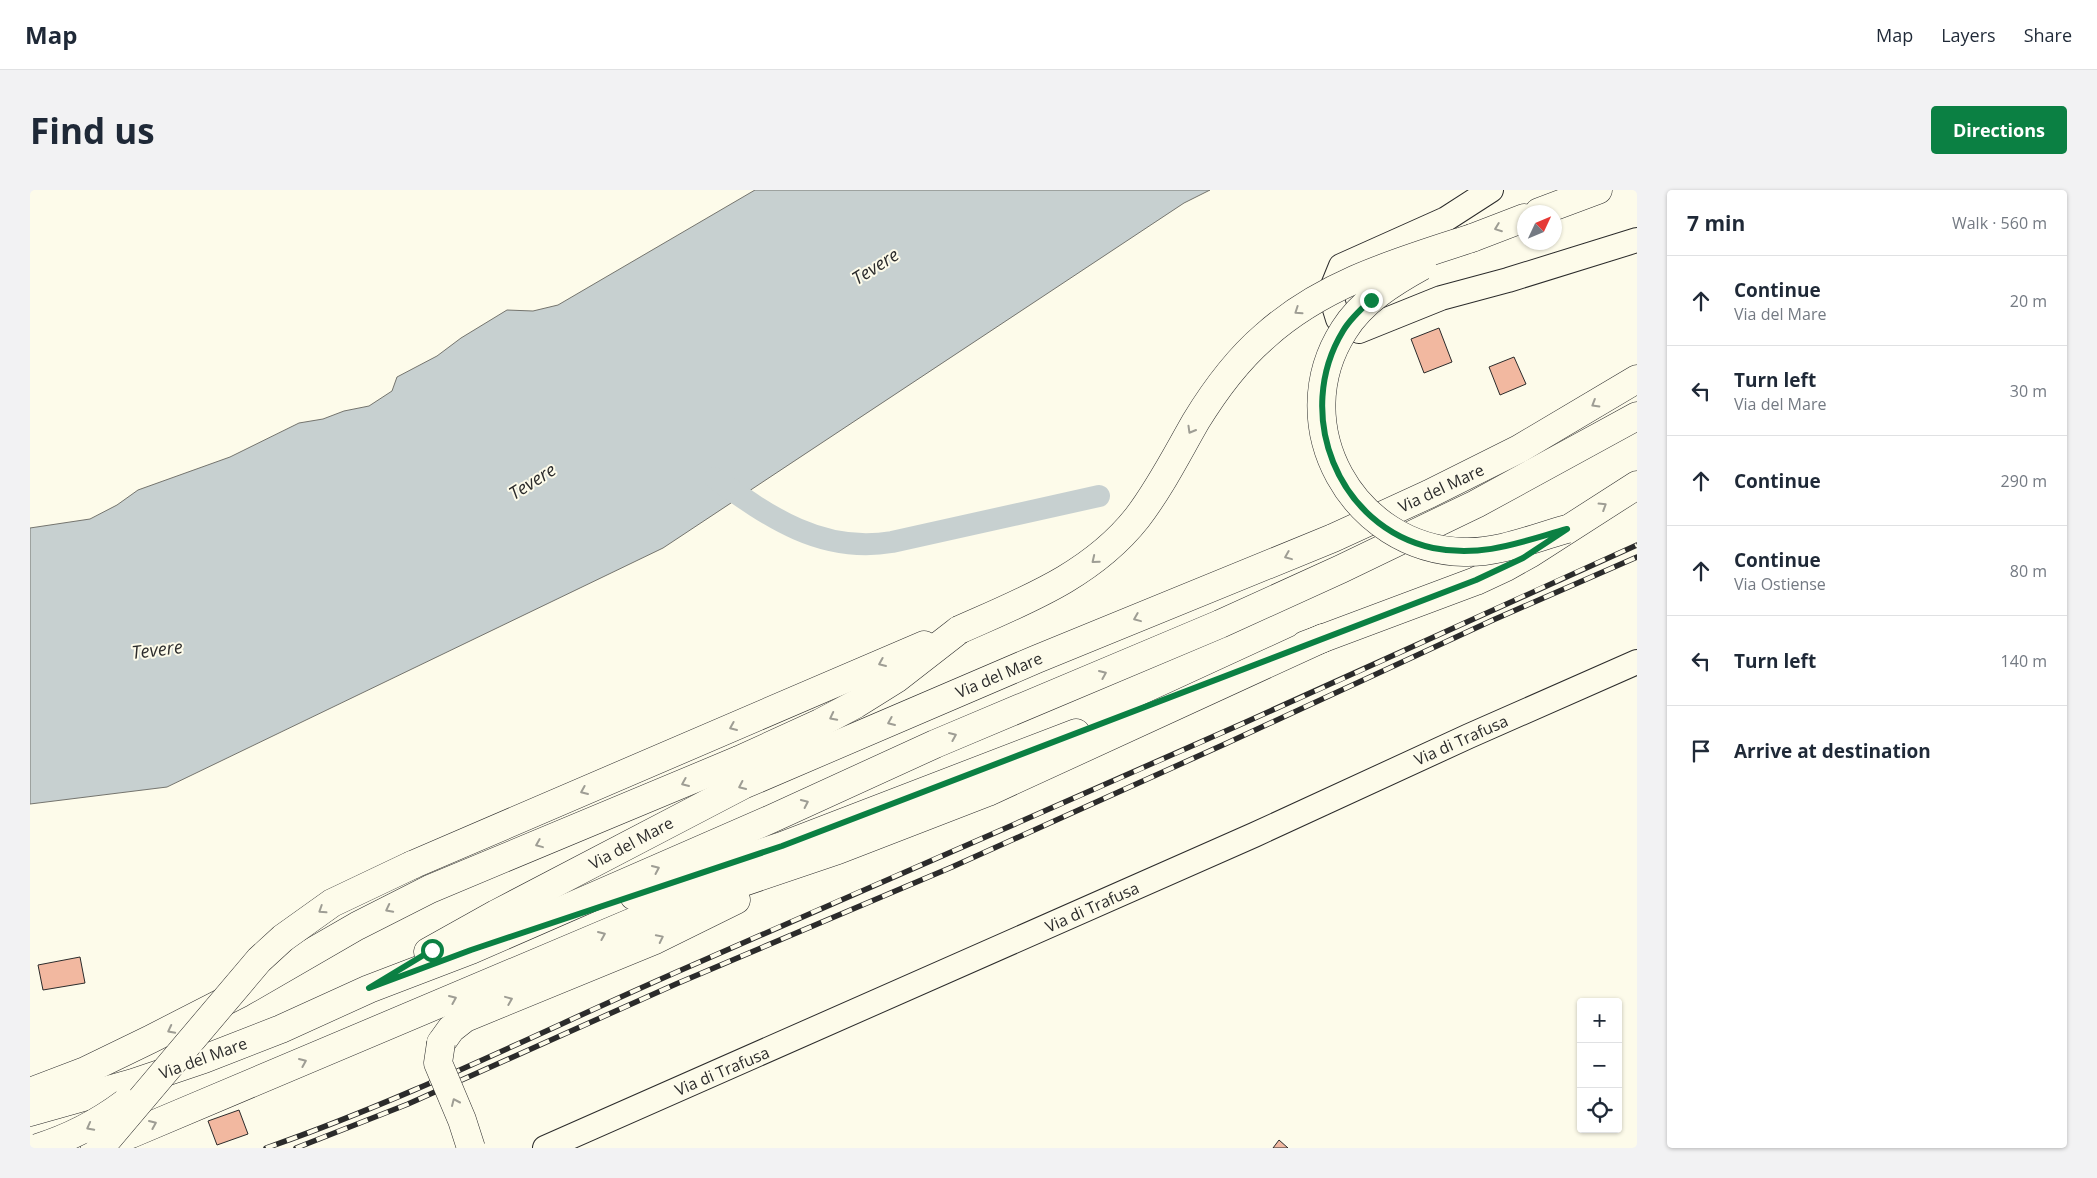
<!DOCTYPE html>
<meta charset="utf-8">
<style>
:root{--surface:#fff;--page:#f2f2f3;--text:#1f2937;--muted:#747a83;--line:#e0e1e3;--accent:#0b8043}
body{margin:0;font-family:"Open Sans",sans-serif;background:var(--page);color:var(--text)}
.controls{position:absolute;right:15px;bottom:15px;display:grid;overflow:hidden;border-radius:5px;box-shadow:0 1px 4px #0004}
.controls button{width:45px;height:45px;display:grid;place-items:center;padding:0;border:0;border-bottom:1px solid var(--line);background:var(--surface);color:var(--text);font:25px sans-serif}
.compass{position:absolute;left:1487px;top:15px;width:45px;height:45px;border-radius:50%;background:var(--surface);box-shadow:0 1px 4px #0004;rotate:46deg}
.stop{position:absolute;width:15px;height:15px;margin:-11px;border:4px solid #0b8043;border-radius:50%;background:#fff}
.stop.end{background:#0b8043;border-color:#fff;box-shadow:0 1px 5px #0008}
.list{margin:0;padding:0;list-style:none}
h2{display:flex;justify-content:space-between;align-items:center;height:65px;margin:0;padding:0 20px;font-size:21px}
h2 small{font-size:16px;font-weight:400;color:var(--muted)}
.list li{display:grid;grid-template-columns:32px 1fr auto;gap:15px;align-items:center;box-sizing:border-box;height:90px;padding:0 20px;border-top:1px solid var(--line)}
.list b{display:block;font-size:19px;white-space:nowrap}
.list p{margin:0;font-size:16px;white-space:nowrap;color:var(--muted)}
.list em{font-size:16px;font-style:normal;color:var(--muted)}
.icon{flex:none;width:28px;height:28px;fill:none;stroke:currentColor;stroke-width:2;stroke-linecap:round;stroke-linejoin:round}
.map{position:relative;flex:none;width:1607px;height:958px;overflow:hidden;border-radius:5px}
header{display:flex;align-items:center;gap:30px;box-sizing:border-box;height:70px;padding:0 25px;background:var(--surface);border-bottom:1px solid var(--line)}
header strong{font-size:24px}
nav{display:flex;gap:28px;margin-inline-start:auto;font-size:18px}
.intro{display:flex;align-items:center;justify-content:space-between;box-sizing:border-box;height:120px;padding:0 30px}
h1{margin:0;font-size:35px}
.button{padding:12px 22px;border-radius:5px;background:var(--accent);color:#fff;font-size:18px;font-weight:700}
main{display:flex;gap:30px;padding:0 30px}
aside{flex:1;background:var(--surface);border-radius:5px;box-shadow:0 1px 4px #0004}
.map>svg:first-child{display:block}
.water{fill:#c7d0d0;stroke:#74746e}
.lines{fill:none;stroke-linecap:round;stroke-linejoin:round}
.canal{stroke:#c7d0d0;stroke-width:22}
.building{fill:#f2b8a0;stroke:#2b2b2b}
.minor-casing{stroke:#2b2b2b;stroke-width:26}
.major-casing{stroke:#2b2b2b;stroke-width:29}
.minor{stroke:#fdfbea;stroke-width:24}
.major{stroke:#fdfbea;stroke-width:28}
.rail-casing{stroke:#2b2b2b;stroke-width:5.5}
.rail{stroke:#fdfbea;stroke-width:4;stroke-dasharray:11;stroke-linecap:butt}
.major-bridge-casing{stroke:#2b2b2b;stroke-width:29;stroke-linecap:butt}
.major-bridge{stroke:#fdfbea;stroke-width:28}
.oneway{stroke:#9e9d94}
.route{stroke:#0b8043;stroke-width:6}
.labels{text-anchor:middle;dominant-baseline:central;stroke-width:4;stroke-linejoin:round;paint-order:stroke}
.street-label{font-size:16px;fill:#2b2b2b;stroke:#fdfbea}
.water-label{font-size:18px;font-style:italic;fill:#2b2b2b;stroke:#fdfbea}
</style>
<header>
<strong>Map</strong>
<nav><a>Map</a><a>Layers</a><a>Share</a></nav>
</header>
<div class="intro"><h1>Find us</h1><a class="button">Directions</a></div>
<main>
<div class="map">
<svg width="1607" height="958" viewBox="0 0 1607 958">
<rect width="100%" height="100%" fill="#fdfbea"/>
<path class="water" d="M725 0H1180L1154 13 633 358 137 597 0 614V338L60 329 87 315 108 300 200 267 269 233 293 229 314 221 339 216 362 201 367 187 407 166 431 148 477 120 503 121 528 115Z"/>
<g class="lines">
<path class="canal" d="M685 288C739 327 792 364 862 352L1069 306"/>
</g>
<g class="building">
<path d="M1409 138 1422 172 1394 183 1381 149Z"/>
<path d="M1484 167 1496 194 1470 205 1459 177Z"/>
<path d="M50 767 55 793 13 800 8 775Z"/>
<path d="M209 920 218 944 187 955 178 931Z"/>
<path d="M1249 950 1258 958H1243Z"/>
</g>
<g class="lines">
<defs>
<g id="minor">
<path d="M1461 0 1416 29 1311 76 1300 103 1308 129 1329 141 1411 108 1478 90 1607 50"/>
<path d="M515 958 1224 645 1439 546 1607 472"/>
</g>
<g id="major">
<path d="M1509 22 1568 0"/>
<path d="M1442 48 1494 28"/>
<path d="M1275 455 1446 391 1476 377 1501 363 1607 295"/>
<path d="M382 675 894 455"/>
<path d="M604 706 752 656 1046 543"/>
<path d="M398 762 466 724 713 595 1007 469 1303 348 1399 304 1489 259 1607 189"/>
<path d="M411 853 421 839 435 828 625 750 706 710"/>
<path d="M0 902 55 881 121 849 211 803 327 736 400 699 709 570 790 533 826 514 866 489 929 440"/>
<path d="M0 922 103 893 174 869 251 839 339 799 441 760 741 629 905 554 1190 434 1311 379 1446 314 1607 226"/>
<path d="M65 957 101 944 631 720 808 660 958 602 1293 448"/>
</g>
</defs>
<use href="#minor" class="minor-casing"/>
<use href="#major" class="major-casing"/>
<use href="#minor" class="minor"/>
<use href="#major" class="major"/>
<defs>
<g id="rail">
<path d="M236 958C383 907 522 836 665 774 848 693 1033 614 1216 532 1347 474 1476 413 1607 355"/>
<path d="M266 958 378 914 646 794 922 677 1195 554 1463 430 1607 367"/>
</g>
</defs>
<use href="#rail" class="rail-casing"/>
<use href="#rail" class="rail"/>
<defs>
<g id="major-bridge">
<path d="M1392 76C1363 92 1332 111 1314 140 1253 235 1323 359 1434 362 1469 363 1504 348 1537 339"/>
<path d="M929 440C994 411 1061 386 1107 328 1130 298 1147 264 1166 231 1185 200 1207 170 1235 146 1294 93 1368 72 1442 48"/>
<path d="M411 853 408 873 432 930 441 958"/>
<path d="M7 958C39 948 67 934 95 913"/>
<path d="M70 958 229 770 253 748 302 713 382 675"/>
</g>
</defs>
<use href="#major-bridge" class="major-bridge-casing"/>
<use href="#major-bridge" class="major-bridge"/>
</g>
<defs><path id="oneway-chevron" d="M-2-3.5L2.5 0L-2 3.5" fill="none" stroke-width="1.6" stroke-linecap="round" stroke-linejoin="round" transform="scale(1.25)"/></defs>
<g class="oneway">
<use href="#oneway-chevron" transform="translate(1468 38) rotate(159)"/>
<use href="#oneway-chevron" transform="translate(1268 121) rotate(146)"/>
<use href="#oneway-chevron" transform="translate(1565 214) rotate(149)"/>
<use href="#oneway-chevron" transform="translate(1161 240) rotate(120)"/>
<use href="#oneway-chevron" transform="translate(1573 316) rotate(-32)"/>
<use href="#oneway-chevron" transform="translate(1258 366) rotate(158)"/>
<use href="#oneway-chevron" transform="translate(1065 370) rotate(141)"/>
<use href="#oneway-chevron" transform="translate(1107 428) rotate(158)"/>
<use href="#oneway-chevron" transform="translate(852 473) rotate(157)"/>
<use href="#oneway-chevron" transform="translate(1073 484) rotate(-23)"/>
<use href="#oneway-chevron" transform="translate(803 527) rotate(153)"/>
<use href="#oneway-chevron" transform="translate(861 532) rotate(157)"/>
<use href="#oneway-chevron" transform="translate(703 537) rotate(157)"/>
<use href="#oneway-chevron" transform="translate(923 546) rotate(-23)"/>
<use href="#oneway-chevron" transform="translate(655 593) rotate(157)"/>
<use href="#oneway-chevron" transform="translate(712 596) rotate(155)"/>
<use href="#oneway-chevron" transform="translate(554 601) rotate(157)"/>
<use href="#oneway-chevron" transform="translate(775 613) rotate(-25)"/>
<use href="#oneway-chevron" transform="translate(509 654) rotate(158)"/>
<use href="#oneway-chevron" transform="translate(626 679) rotate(-24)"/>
<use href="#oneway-chevron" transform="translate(359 719) rotate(153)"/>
<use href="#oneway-chevron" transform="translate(292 720) rotate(147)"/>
<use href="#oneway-chevron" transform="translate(572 745) rotate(-23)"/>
<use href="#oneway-chevron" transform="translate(630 748) rotate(-26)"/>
<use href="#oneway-chevron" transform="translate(423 809) rotate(-23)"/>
<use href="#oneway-chevron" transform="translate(479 810) rotate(-22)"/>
<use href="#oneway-chevron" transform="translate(141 840) rotate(153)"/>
<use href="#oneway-chevron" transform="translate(273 872) rotate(-23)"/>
<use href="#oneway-chevron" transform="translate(425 912) rotate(-114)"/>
<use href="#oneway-chevron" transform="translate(123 934) rotate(-23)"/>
<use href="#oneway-chevron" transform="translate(60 937) rotate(152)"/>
</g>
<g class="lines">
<path class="route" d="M402 760 339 798 441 760 752 656 1446 390 1493 368 1537 339C1491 352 1452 368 1403 358 1307 337 1263 223 1313 141 1320 129 1331 119 1341 110"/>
</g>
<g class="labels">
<g class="street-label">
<text transform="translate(1411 298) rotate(-25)">Via del Mare</text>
<text transform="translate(969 485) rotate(-23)">Via del Mare</text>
<text transform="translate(1431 550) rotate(-24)">Via di Trafusa</text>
<text transform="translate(601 653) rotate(-28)">Via del Mare</text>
<text transform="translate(1062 717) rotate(-24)">Via di Trafusa</text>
<text transform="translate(173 868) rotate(-20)">Via del Mare</text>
<text transform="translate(692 881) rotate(-23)">Via di Trafusa</text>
</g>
<g class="water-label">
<text transform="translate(845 76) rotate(-32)">Tevere</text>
<text transform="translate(502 291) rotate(-32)">Tevere</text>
<text transform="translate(127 459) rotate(-7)">Tevere</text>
</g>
</g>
</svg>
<div class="controls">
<button>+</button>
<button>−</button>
<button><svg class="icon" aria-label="locate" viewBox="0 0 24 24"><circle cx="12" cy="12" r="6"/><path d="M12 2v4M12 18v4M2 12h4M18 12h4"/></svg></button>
</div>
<svg class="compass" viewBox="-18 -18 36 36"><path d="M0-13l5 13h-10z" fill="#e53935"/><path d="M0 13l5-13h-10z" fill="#747a83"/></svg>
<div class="stop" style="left:402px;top:760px"></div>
<div class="stop end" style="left:1341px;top:110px"></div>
</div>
<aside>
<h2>7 min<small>Walk · 560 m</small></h2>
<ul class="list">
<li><svg class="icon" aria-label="ahead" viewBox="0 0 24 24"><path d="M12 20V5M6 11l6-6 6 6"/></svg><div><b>Continue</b><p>Via del Mare</p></div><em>20 m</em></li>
<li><svg class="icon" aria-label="left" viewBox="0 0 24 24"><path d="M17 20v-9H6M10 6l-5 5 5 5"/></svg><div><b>Turn left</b><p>Via del Mare</p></div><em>30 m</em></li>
<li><svg class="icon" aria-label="ahead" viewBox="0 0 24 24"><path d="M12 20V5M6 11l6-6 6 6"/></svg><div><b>Continue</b></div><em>290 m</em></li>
<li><svg class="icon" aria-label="ahead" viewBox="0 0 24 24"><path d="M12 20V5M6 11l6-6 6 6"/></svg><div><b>Continue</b><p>Via Ostiense</p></div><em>80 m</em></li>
<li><svg class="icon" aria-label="left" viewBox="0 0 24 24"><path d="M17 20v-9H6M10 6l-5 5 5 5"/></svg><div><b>Turn left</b></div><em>140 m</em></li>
<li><svg class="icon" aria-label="arrive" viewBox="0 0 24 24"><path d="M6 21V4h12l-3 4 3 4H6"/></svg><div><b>Arrive at destination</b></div></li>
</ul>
</aside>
</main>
